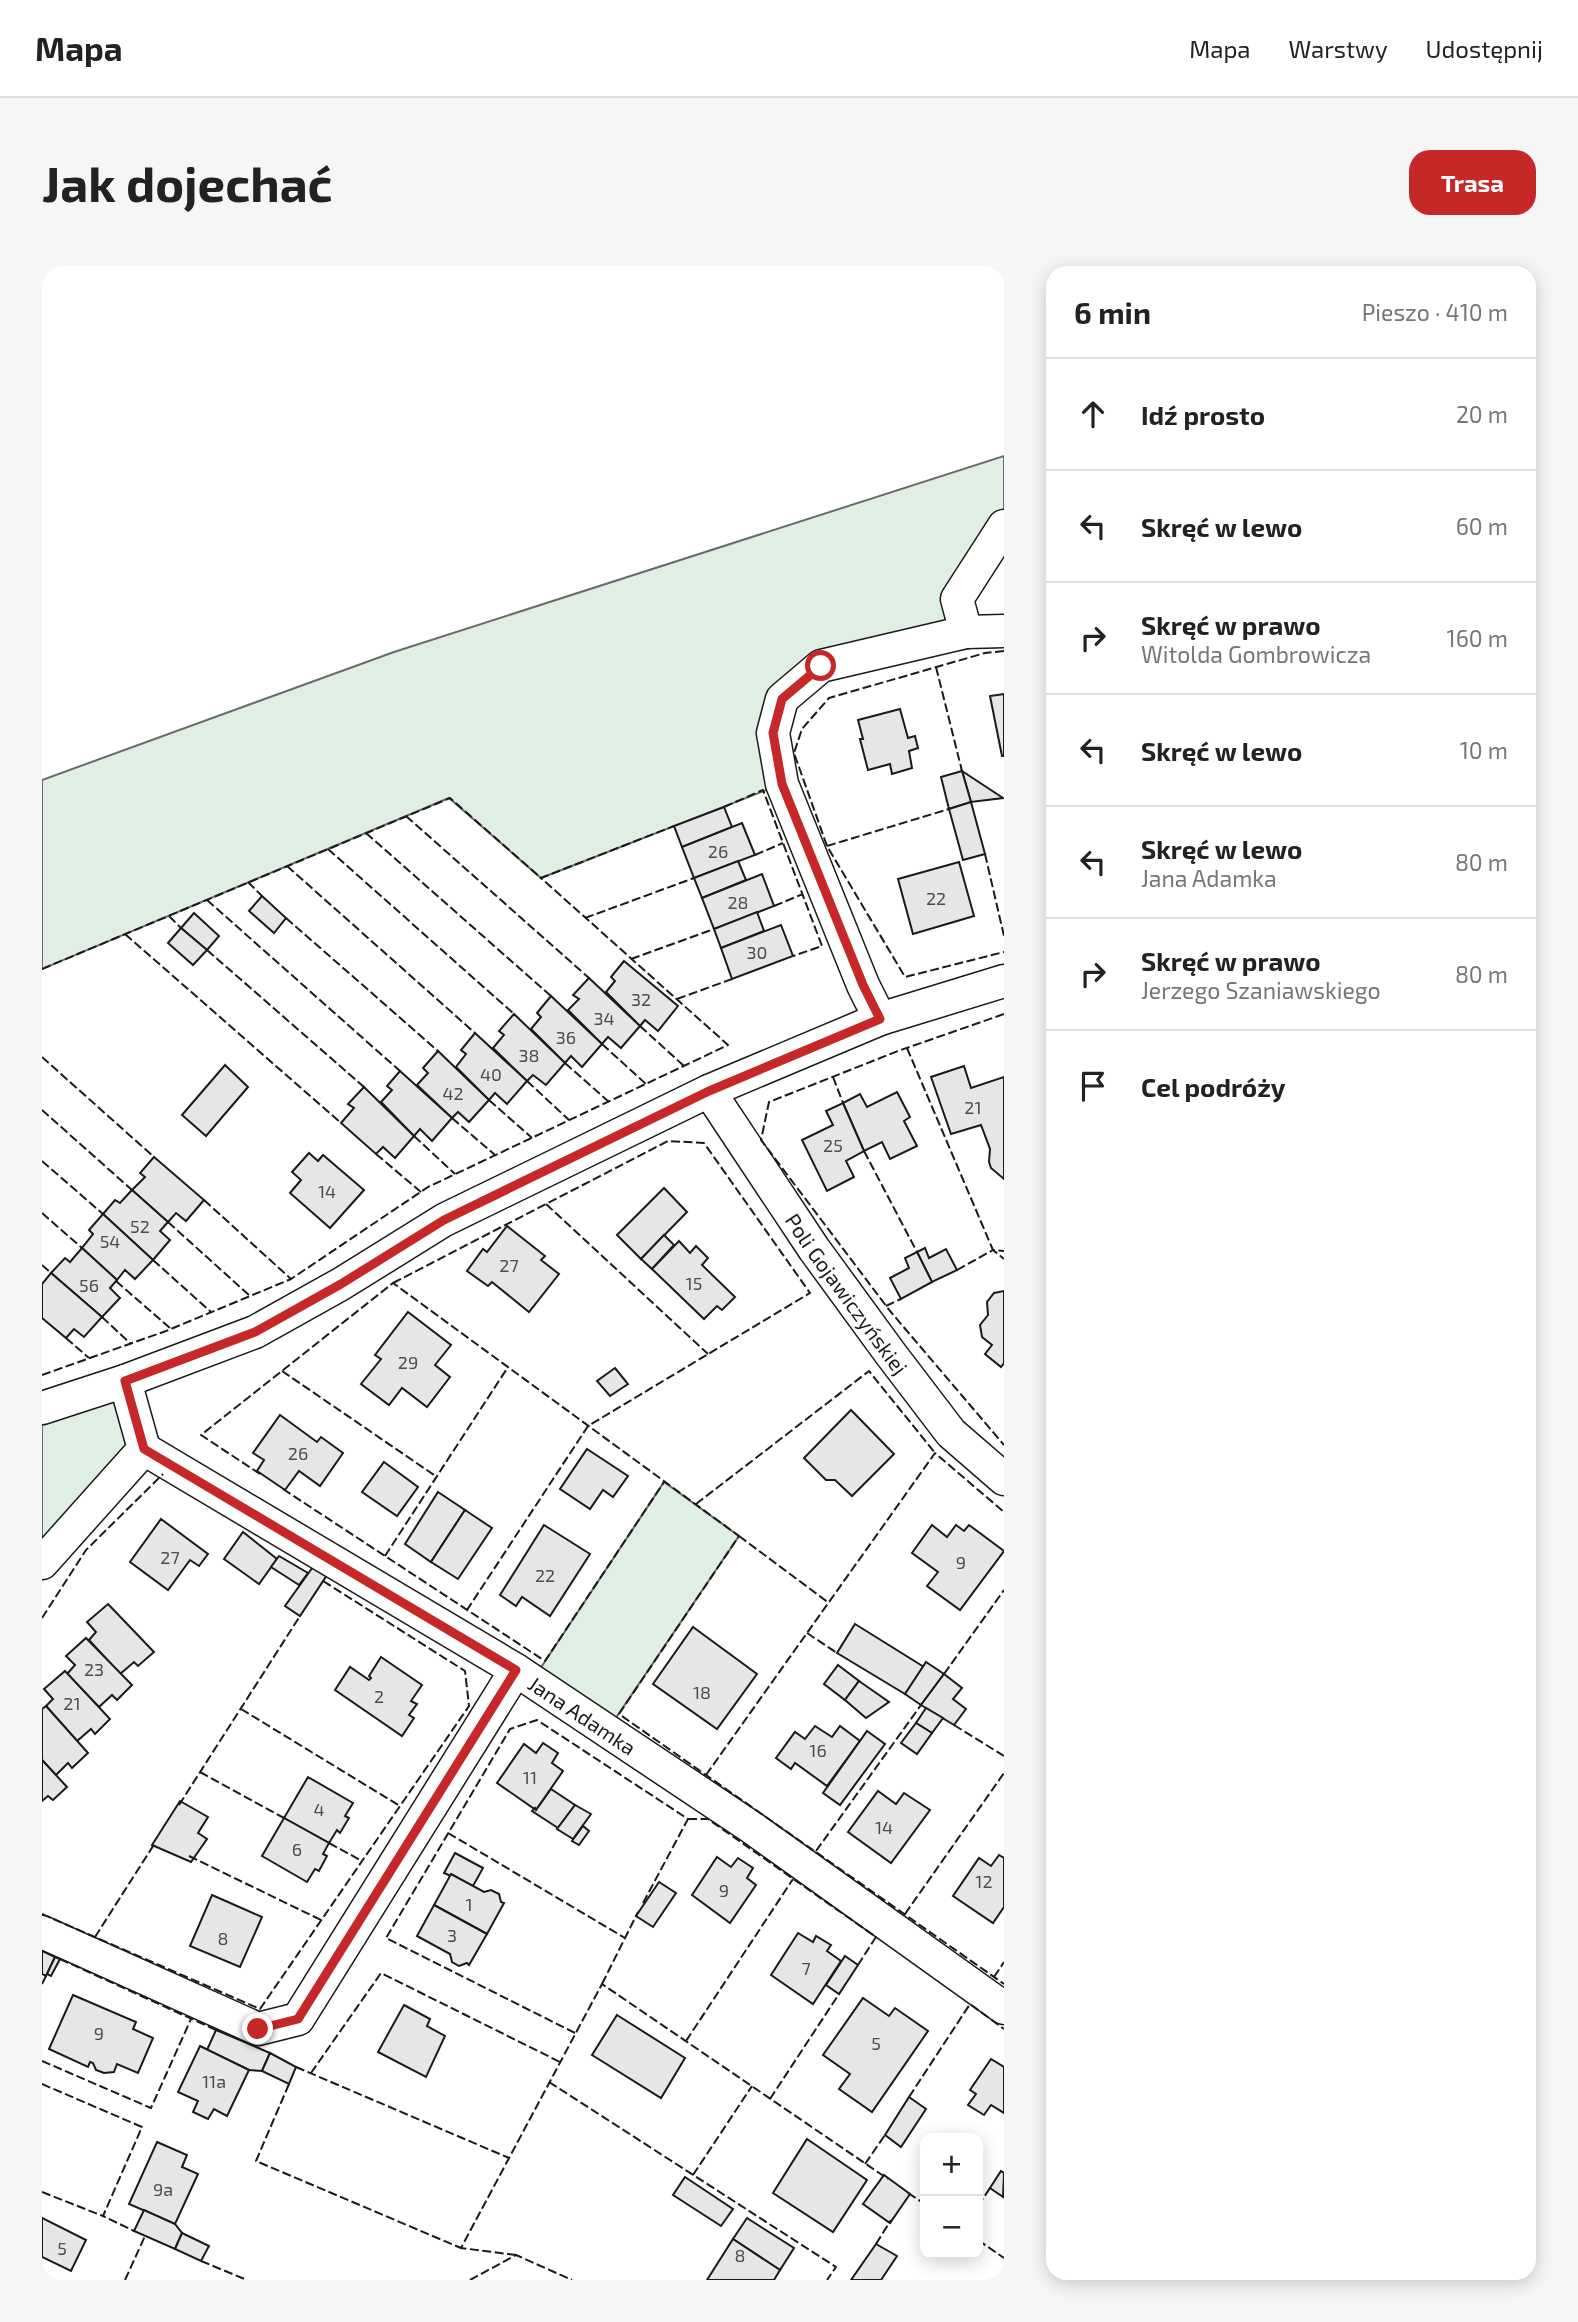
<!DOCTYPE html>
<html lang="pl">
<meta charset="utf-8">
<style>
:root{--surface:#fff;--page:#f6f6f6;--text:#222;--muted:#767676;--line:#e0e0e0;--accent:#c62828}
body{margin:0;font-family:"Exo 2",sans-serif;background:var(--page);color:var(--text)}
.controls{position:absolute;right:21px;bottom:21px;display:grid;overflow:hidden;border-radius:14px;box-shadow:0 4px 18px #0003}
.controls button{width:63px;height:63px;display:grid;place-items:center;padding:0;border:0;border-bottom:2px solid var(--line);background:var(--surface);color:var(--text);font:35px sans-serif}
.stop{position:absolute;width:21px;height:21px;margin:-16px;border:5px solid #c62828;border-radius:50%;background:#fff}
.stop.end{background:#c62828;border-color:#fff;box-shadow:0 2px 7px #0008}
.list{margin:0;padding:0;list-style:none}
h2{display:flex;justify-content:space-between;align-items:center;height:91px;margin:0;padding:0 28px;font-size:30px}
h2 small{font-size:23px;font-weight:400;color:var(--muted)}
.list li{display:grid;grid-template-columns:46px 1fr auto;gap:21px;align-items:center;box-sizing:border-box;height:112px;padding:0 28px;border-top:2px solid var(--line)}
.list b{display:block;font-size:26px;white-space:nowrap}
.list p{margin:0;font-size:23px;white-space:nowrap;color:var(--muted)}
.list em{font-size:23px;font-style:normal;color:var(--muted)}
.icon{flex:none;width:38px;height:38px;fill:none;stroke:currentColor;stroke-width:2;stroke-linecap:round;stroke-linejoin:round}
.map{position:relative;flex:none;width:962px;height:2014px;overflow:hidden;border-radius:21px}
header{display:flex;align-items:center;gap:42px;box-sizing:border-box;height:98px;padding:0 35px;background:var(--surface);border-bottom:2px solid var(--line)}
header strong{font-size:33px}
nav{display:flex;gap:38px;margin-inline-start:auto;font-size:24px}
.intro{display:flex;align-items:center;justify-content:space-between;box-sizing:border-box;height:168px;padding:0 42px}
h1{margin:0;font-size:49px}
.button{padding:18px 32px;border-radius:21px;background:var(--accent);color:#fff;font-size:24px;font-weight:700}
main{display:flex;gap:42px;padding:0 42px}
aside{flex:1;background:var(--surface);border-radius:21px;box-shadow:0 4px 18px #0003}
.map>svg:first-child{display:block}
.green{fill:#e0efe3;stroke:#6a6a6a;stroke-width:2}
.building{fill:#e6e6e6;stroke:#1a1a1a;stroke-width:2}
.lines{fill:none;stroke-linecap:round;stroke-linejoin:round}
.minor-casing{stroke:#1a1a1a;stroke-width:35}
.minor{stroke:#fff;stroke-width:32}
.fence{stroke:#1a1a1a;stroke-width:2;stroke-dasharray:9 3.5;stroke-linecap:butt}
.route{stroke:#c62828;stroke-width:9}
.labels{text-anchor:middle;dominant-baseline:central;stroke-width:5;stroke-linejoin:round;paint-order:stroke}
.number-label{font-size:18px;fill:#4d4d4d}
.street-label{font-size:21px;fill:#1a1a1a;stroke:#fff}
</style>
<header>
<strong>Mapa</strong>
<nav><a>Mapa</a><a>Warstwy</a><a>Udostępnij</a></nav>
</header>
<div class="intro"><h1>Jak dojechać</h1><a class="button">Trasa</a></div>
<main>
<div class="map">
<svg width="962" height="2014" viewBox="0 0 962 2014">
<rect width="100%" height="100%" fill="#fff"/>
<g class="green">
<path d="M962 190V260L915 333 924 366 779 400 740 433V518L499 612 407 532 0 703V514L352 386Z"/>
<path d="M83 1115 102 1183 0 1297V1142Z"/>
<path d="M622 1216 697 1270 565 1465 490 1415Z"/>
</g>
<g class="building">
<path d="M962 428V490H960L948 430Z"/>
<path d="M858 443 866 472 873 470 876 482 867 485 870 502 850 508 848 498 826 504 818 473H821L816 454Z"/>
<path d="M920 505 961 532 929 536Z"/>
<path d="M920 505 929 536 907 543 899 511Z"/>
<path d="M929 536 943 588 921 594 907 543Z"/>
<path d="M682 541 690 561 640 581 632 560Z"/>
<path d="M700 557 713 589 652 612 640 581Z"/>
<path d="M696 595 704 614 660 632 652 612Z"/>
<path d="M917 596 932 650 871 668 856 613Z"/>
<path d="M720 608 732 640 672 663 660 632Z"/>
<path d="M220 630 244 652 232 667 207 645Z"/>
<path d="M715 646 722 665 679 682 672 663Z"/>
<path d="M152 647 177 670 165 684 139 662Z"/>
<path d="M739 659 751 690 690 713 679 682Z"/>
<path d="M139 662 165 684 151 699 126 677Z"/>
<path d="M582 695 636 740 616 765 603 754 598 760 564 726 573 715 569 711Z"/>
<path d="M547 712 598 760 579 782 566 771 560 778 526 744 537 733 531 729Z"/>
<path d="M509 730 560 778 540 801 529 790 523 797 489 763 499 751 495 747Z"/>
<path d="M472 748 523 797 504 819 491 809 485 815 451 782 462 769 457 765Z"/>
<path d="M433 767 485 815 465 838 453 827 447 834 414 801 424 788 419 784Z"/>
<path d="M396 785 447 834 427 856 416 846 410 852 375 819 386 807 381 802Z"/>
<path d="M183 799 206 821 164 870 140 849Z"/>
<path d="M922 800 929 822 962 811V913L949 902 947 896 948 883 939 859 909 868 889 811Z"/>
<path d="M358 805 410 852 390 875 378 863 372 870 339 836 350 824 345 820Z"/>
<path d="M322 821 372 870 353 892 341 881 334 888 299 857 312 842 306 838Z"/>
<path d="M855 826 868 851 862 855 875 880 848 893 840 876 822 885 801 837 818 828 825 841Z"/>
<path d="M801 837 822 885 804 895 812 911 785 925 760 874 791 859 784 845Z"/>
<path d="M267 887 276 895 281 889 322 924 288 962 248 927 259 914 250 906Z"/>
<path d="M112 891 162 934 144 955 134 947 126 956 90 924 103 911 98 907Z"/>
<path d="M622 922 645 946 599 993 575 969Z"/>
<path d="M90 924 126 956 118 965 128 974 111 994 61 948 73 934 78 937Z"/>
<path d="M61 948 111 994 93 1013 83 1004 75 1014 40 982 51 968 47 964Z"/>
<path d="M465 960 503 990 499 994 517 1008 487 1046 450 1016 446 1020 425 1005 441 983 445 986Z"/>
<path d="M622 969 632 979 610 1003 599 993Z"/>
<path d="M637 975 648 987 654 980 666 992 660 999 693 1031 680 1044 675 1040 662 1053 610 1003Z"/>
<path d="M40 982 75 1014 68 1022 78 1032 60 1051 9 1007 23 992 28 996Z"/>
<path d="M883 982 887 992 904 983 915 1004 890 1016 875 986Z"/>
<path d="M875 986 890 1016 859 1033 848 1012 867 1002 863 992Z"/>
<path d="M9 1007 60 1051 42 1071 32 1063 24 1072 0 1052V1018Z"/>
<path d="M962 1025V1097L959 1101 943 1088 950 1079 940 1071 938 1059 946 1049 945 1036 952 1027Z"/>
<path d="M366 1046 409 1079 393 1099 408 1111 385 1141 360 1122 347 1139 319 1118 339 1093 333 1089Z"/>
<path d="M573 1102 586 1118 568 1130 555 1115Z"/>
<path d="M809 1144 852 1188 810 1230 793 1214H784L762 1192Z"/>
<path d="M238 1149 275 1176 279 1171 301 1187 278 1220 257 1205 243 1224 215 1205 222 1194 211 1187Z"/>
<path d="M545 1183 586 1210 571 1231 561 1224 548 1243 518 1223Z"/>
<path d="M342 1196 376 1221 355 1250 320 1226Z"/>
<path d="M396 1226 423 1244 389 1296 363 1278Z"/>
<path d="M423 1244 450 1262 416 1313 389 1296Z"/>
<path d="M119 1253 166 1288 157 1300 148 1294 126 1324 88 1296Z"/>
<path d="M502 1259 548 1288 508 1350 480 1331 474 1340 458 1329Z"/>
<path d="M890 1259 905 1271 914 1259 922 1265 927 1259 962 1285 918 1344 885 1320 896 1306 870 1287Z"/>
<path d="M201 1266 235 1293 217 1318 182 1293Z"/>
<path d="M237 1290 266 1307 257 1319 229 1301Z"/>
<path d="M273 1298 287 1306 258 1350 243 1340Z"/>
<path d="M66 1338 112 1386 96 1400 92 1396 78 1408 47 1374 54 1366 45 1356Z"/>
<path d="M813 1358 882 1401 863 1428 795 1387Z"/>
<path d="M651 1361 715 1408 675 1463 611 1418Z"/>
<path d="M44 1372 90 1419 75 1434 70 1429 57 1441 25 1408 33 1399 24 1390Z"/>
<path d="M339 1391 380 1419 369 1435 375 1438 367 1449 372 1452 360 1470 293 1424 308 1401 327 1414 329 1412 327 1410Z"/>
<path d="M884 1396 902 1408 879 1439 863 1428Z"/>
<path d="M796 1399 817 1415 803 1434 782 1418Z"/>
<path d="M23 1405 68 1453 53 1468 49 1463 35 1475 4 1440 11 1433 2 1423Z"/>
<path d="M902 1408 920 1422 911 1433 924 1443 912 1459 879 1439Z"/>
<path d="M817 1415 847 1436 824 1452 803 1434Z"/>
<path d="M4 1440 46 1487 30 1502 26 1497 14 1509 0 1494V1443Z"/>
<path d="M884 1442 901 1452 890 1467 874 1457Z"/>
<path d="M874 1457 890 1467 875 1488 859 1477Z"/>
<path d="M773 1460 790 1471 798 1460 818 1475 785 1520 753 1497 749 1503 734 1492 753 1466 763 1473Z"/>
<path d="M825 1465 843 1478 798 1539 781 1527Z"/>
<path d="M501 1477 516 1487 510 1497 521 1505 494 1544 455 1517 482 1478 494 1487Z"/>
<path d="M0 1494 25 1521 11 1534 6 1530 0 1535Z"/>
<path d="M266 1511 311 1537 303 1550 307 1552 298 1567 295 1564 287 1577 242 1552Z"/>
<path d="M509 1523 533 1539 516 1562 490 1545 493 1542 494 1544Z"/>
<path d="M836 1525 854 1538 862 1527 888 1544 849 1597 806 1566Z"/>
<path d="M138 1535 166 1551 156 1567 165 1573 149 1596 110 1579Z"/>
<path d="M533 1539 549 1548 531 1573 515 1563Z"/>
<path d="M242 1552 287 1577 281 1588 285 1590 277 1605 273 1603 265 1616 220 1590Z"/>
<path d="M541 1560 547 1565 537 1579 530 1575Z"/>
<path d="M413 1587 441 1602 431 1620 402 1607Z"/>
<path d="M957 1589 962 1592V1641L951 1657 911 1630 937 1592 949 1600Z"/>
<path d="M675 1591 689 1601 696 1592 711 1602 705 1612 714 1619 688 1657 650 1629Z"/>
<path d="M409 1608 442 1626 449 1624 457 1628 459 1636 462 1637 445 1668 392 1639Z"/>
<path d="M617 1616 634 1627 611 1661 594 1650Z"/>
<path d="M170 1629 220 1651 198 1701 148 1680Z"/>
<path d="M392 1639 445 1668 427 1699 425 1697 417 1700 410 1696 408 1688 375 1670Z"/>
<path d="M756 1667 771 1676 774 1670 789 1679 785 1685 799 1695 771 1738 729 1709Z"/>
<path d="M0 1685 13 1691 4 1710 0 1708Z"/>
<path d="M803 1690 816 1699 797 1728 784 1719Z"/>
<path d="M13 1691 18 1693 9 1710 5 1708Z"/>
<path d="M31 1729 94 1756 91 1763 111 1772 96 1807 75 1798 72 1806 62 1807 54 1804 51 1797 48 1796 46 1801 7 1783Z"/>
<path d="M821 1732 847 1750 853 1742 886 1765 830 1846 797 1823 808 1808 781 1789Z"/>
<path d="M362 1739 388 1753 385 1760 403 1770 384 1811 336 1786Z"/>
<path d="M575 1749 643 1792 619 1832 550 1789Z"/>
<path d="M174 1764 228 1787 220 1805 207 1804 165 1784Z"/>
<path d="M158 1780 207 1804 185 1850 172 1843 166 1853 151 1846 156 1835 136 1826Z"/>
<path d="M228 1787 254 1801 247 1818 220 1805Z"/>
<path d="M949 1793 962 1801V1847L949 1839 942 1849 926 1839 934 1828 928 1824Z"/>
<path d="M867 1831 884 1843 859 1881 843 1869Z"/>
<path d="M765 1873 825 1914 791 1966 731 1927Z"/>
<path d="M115 1876 145 1889 140 1901 156 1908 133 1958 87 1938Z"/>
<path d="M959 1905 962 1907 961 1931 948 1922Z"/>
<path d="M842 1909 868 1928 848 1957 821 1938Z"/>
<path d="M643 1911 691 1943 679 1960 631 1929Z"/>
<path d="M102 1944 133 1958 140 1967 133 1983 92 1965Z"/>
<path d="M0 1952 44 1974 29 2005 0 1991Z"/>
<path d="M705 1952 752 1982 738 2004 691 1973Z"/>
<path d="M140 1967 167 1980 159 1995 133 1983Z"/>
<path d="M691 1973 738 2004 732 2014H665Z"/>
<path d="M834 1978 855 1990 839 2014H809Z"/>
</g>
<g class="lines">
<defs>
<g id="minor">
<path d="M924 366 915 333 962 260"/>
<path d="M838 753 821 719 740 518 731 467 740 433 779 400 924 366 962 365"/>
<path id="s1" d="M667 825 772 983 848 1087 909 1167 962 1213"/>
<path d="M0 1142 83 1115 213 1066 299 1018 402 954 667 825 838 753 962 715"/>
<path id="s2" d="M102 1183 474 1404 709 1561 962 1742"/>
<path d="M0 1297 102 1183 83 1115"/>
<path d="M0 1666 216 1763 256 1753 474 1404"/>
</g>
</defs>
<use href="#minor" class="minor-casing"/>
<use href="#minor" class="minor"/>
<g class="fence">
<path d="M962 385 943 387 787 432 760 463 752 487 785 580 863 711 962 686"/>
<path d="M894 401 920 505"/>
<path d="M682 541 721 524 780 680 751 690"/>
<path d="M364 550 547 712"/>
<path d="M324 567 509 730"/>
<path d="M785 580 907 543"/>
<path d="M286 583 472 748"/>
<path d="M943 588 962 670"/>
<path d="M713 589 741 577"/>
<path d="M245 600 433 767"/>
<path d="M206 616 220 630"/>
<path d="M165 634 358 805"/>
<path d="M732 640 761 628"/>
<path d="M127 650 139 662"/>
<path d="M244 652 396 785"/>
<path d="M543 652 652 612"/>
<path d="M83 668 299 857"/>
<path d="M165 684 322 821"/>
<path d="M589 693 672 663"/>
<path d="M0 703 408 532 499 612 632 560"/>
<path d="M635 733 690 713"/>
<path d="M962 748 856 785 727 836 719 874 848 1045 962 1179"/>
<path d="M598 760 642 800"/>
<path d="M560 778 604 818"/>
<path d="M865 782 951 984 962 985"/>
<path d="M0 791 112 891"/>
<path d="M523 797 567 836"/>
<path d="M791 811 801 837"/>
<path d="M485 815 527 854"/>
<path d="M447 834 490 872"/>
<path d="M0 844 90 924"/>
<path d="M410 852 453 889"/>
<path d="M372 870 413 908"/>
<path d="M822 885 875 986"/>
<path d="M334 888 379 926"/>
<path d="M0 895 61 948"/>
<path d="M162 934 249 1013"/>
<path d="M504 938 666 1088"/>
<path d="M0 947 40 982"/>
<path d="M126 956 208 1030"/>
<path d="M111 994 169 1046"/>
<path d="M0 999 9 1007"/>
<path d="M915 1004 951 984 962 993"/>
<path d="M74 1015 129 1063"/>
<path d="M351 1017 626 875 662 877 768 1027 546 1160 425 1344"/>
<path d="M844 1040 859 1033"/>
<path d="M60 1051 89 1078"/>
<path d="M24 1072 47 1092"/>
<path d="M240 1105 395 1211"/>
<path d="M0 1109 124 1065 249 1013 386 921 686 779 499 612"/>
<path d="M218 1208 159 1169 351 1017 697 1270 577 1448 962 1718"/>
<path d="M241 1223 503 1395 622 1216"/>
<path d="M654 1238 827 1105 893 1187"/>
<path d="M697 1270 787 1337"/>
<path d="M343 1290 466 1101"/>
<path d="M0 1352 44 1284 121 1208"/>
<path d="M765 1367 795 1387"/>
<path d="M902 1408 962 1324"/>
<path d="M199 1443 358 1540"/>
<path d="M912 1459 962 1490"/>
<path d="M158 1506 242 1552"/>
<path d="M664 1509 893 1187 962 1246"/>
<path d="M137 1539 258 1350"/>
<path d="M646 1553H666L834 1671 816 1699"/>
<path d="M406 1567 583 1672"/>
<path d="M287 1577 320 1595"/>
<path d="M774 1585 879 1439"/>
<path d="M147 1590 279 1654"/>
<path d="M0 1648 218 1743 427 1440 423 1405 281 1315"/>
<path d="M863 1648 962 1507"/>
<path d="M53 1671 113 1577"/>
<path d="M18 1693 174 1764"/>
<path d="M952 1711 962 1696"/>
<path d="M0 1718 4 1710"/>
<path d="M560 1718 596 1646"/>
<path d="M533 1767 344 1672 468 1463 495 1454 646 1553 601 1637"/>
<path d="M644 1775 751 1613"/>
<path d="M0 1795 109 1842 149 1753"/>
<path d="M254 1801 467 1892"/>
<path d="M269 1807 339 1707 518 1796"/>
<path d="M507 1816 794 2001 785 2014"/>
<path d="M0 1818 100 1861 61 1950 92 1965"/>
<path d="M247 1818 214 1895 419 1982"/>
<path d="M867 1831 928 1738 962 1763"/>
<path d="M728 1833 797 1728"/>
<path d="M823 1898 843 1869"/>
<path d="M651 1909 710 1820"/>
<path d="M0 1926 61 1950"/>
<path d="M866 1927 883 1938"/>
<path d="M936 1940 948 1922"/>
<path d="M936 1974 962 1992"/>
<path d="M834 1978 849 1954"/>
<path d="M474 1989 419 1982 560 1718 846 1913"/>
<path d="M159 1995 205 2014"/>
<path d="M83 2014 103 1970"/>
<path d="M428 2014 474 1989 530 2014"/>
<path d="M957 2014 962 2006"/>
</g>
</g>
<g class="lines">
<path class="route" d="M216 1763 256 1753 474 1404 102 1183 83 1115 213 1066 299 1018 402 954 667 825 838 753 821 719 740 518 731 467 740 433 779 400"/>
</g>
<g class="labels">
<g class="number-label">
<text x="676" y="585">26</text>
<text x="894" y="632">22</text>
<text x="696" y="636">28</text>
<text x="715" y="686">30</text>
<text x="599" y="733">32</text>
<text x="562" y="752">34</text>
<text x="524" y="771">36</text>
<text x="487" y="789">38</text>
<text x="449" y="808">40</text>
<text x="411" y="827">42</text>
<text x="931" y="841">21</text>
<text x="791" y="879">25</text>
<text x="285" y="925">14</text>
<text x="98" y="960">52</text>
<text x="68" y="975">54</text>
<text x="467" y="999">27</text>
<text x="652" y="1017">15</text>
<text x="47" y="1019">56</text>
<text x="366" y="1096">29</text>
<text x="256" y="1187">26</text>
<text x="128" y="1291">27</text>
<text x="919" y="1296">9</text>
<text x="503" y="1309">22</text>
<text x="52" y="1403">23</text>
<text x="660" y="1426">18</text>
<text x="337" y="1430">2</text>
<text x="30" y="1437">21</text>
<text x="776" y="1484">16</text>
<text x="488" y="1511">11</text>
<text x="277" y="1543">4</text>
<text x="842" y="1561">14</text>
<text x="255" y="1583">6</text>
<text x="942" y="1615">12</text>
<text x="682" y="1624">9</text>
<text x="427" y="1638">1</text>
<text x="410" y="1669">3</text>
<text x="181" y="1672">8</text>
<text x="764" y="1702">7</text>
<text x="57" y="1767">9</text>
<text x="834" y="1777">5</text>
<text x="172" y="1815">11a</text>
<text x="121" y="1923">9a</text>
<text x="20" y="1982">5</text>
<text x="698" y="1989">8</text>
</g>
<g class="street-label">
<text stroke="none"><textPath href="#s1" startOffset="245">Poli Gojawiczyńskiej</textPath></text>
<text stroke="none"><textPath href="#s2" startOffset="513">Jana Adamka</textPath></text>
</g>
</g>
</svg>
<div class="controls">
<button>+</button>
<button>−</button>
</div>
<div class="stop" style="left:779px;top:400px"></div>
<div class="stop end" style="left:216px;top:1763px"></div>
</div>
<aside>
<h2>6 min<small>Pieszo · 410 m</small></h2>
<ul class="list">
<li><svg class="icon" aria-label="ahead" viewBox="0 0 24 24"><path d="M12 20V5M6 11l6-6 6 6"/></svg><div><b>Idź prosto</b></div><em>20 m</em></li>
<li><svg class="icon" aria-label="left" viewBox="0 0 24 24"><path d="M17 20v-9H6M10 6l-5 5 5 5"/></svg><div><b>Skręć w lewo</b></div><em>60 m</em></li>
<li><svg class="icon" aria-label="right" viewBox="0 0 24 24"><path d="M7 20v-9h11M14 6l5 5-5 5"/></svg><div><b>Skręć w prawo</b><p>Witolda Gombrowicza</p></div><em>160 m</em></li>
<li><svg class="icon" aria-label="left" viewBox="0 0 24 24"><path d="M17 20v-9H6M10 6l-5 5 5 5"/></svg><div><b>Skręć w lewo</b></div><em>10 m</em></li>
<li><svg class="icon" aria-label="left" viewBox="0 0 24 24"><path d="M17 20v-9H6M10 6l-5 5 5 5"/></svg><div><b>Skręć w lewo</b><p>Jana Adamka</p></div><em>80 m</em></li>
<li><svg class="icon" aria-label="right" viewBox="0 0 24 24"><path d="M7 20v-9h11M14 6l5 5-5 5"/></svg><div><b>Skręć w prawo</b><p>Jerzego Szaniawskiego</p></div><em>80 m</em></li>
<li><svg class="icon" aria-label="arrive" viewBox="0 0 24 24"><path d="M6 21V4h12l-3 4 3 4H6"/></svg><div><b>Cel podróży</b></div></li>
</ul>
</aside>
</main>
